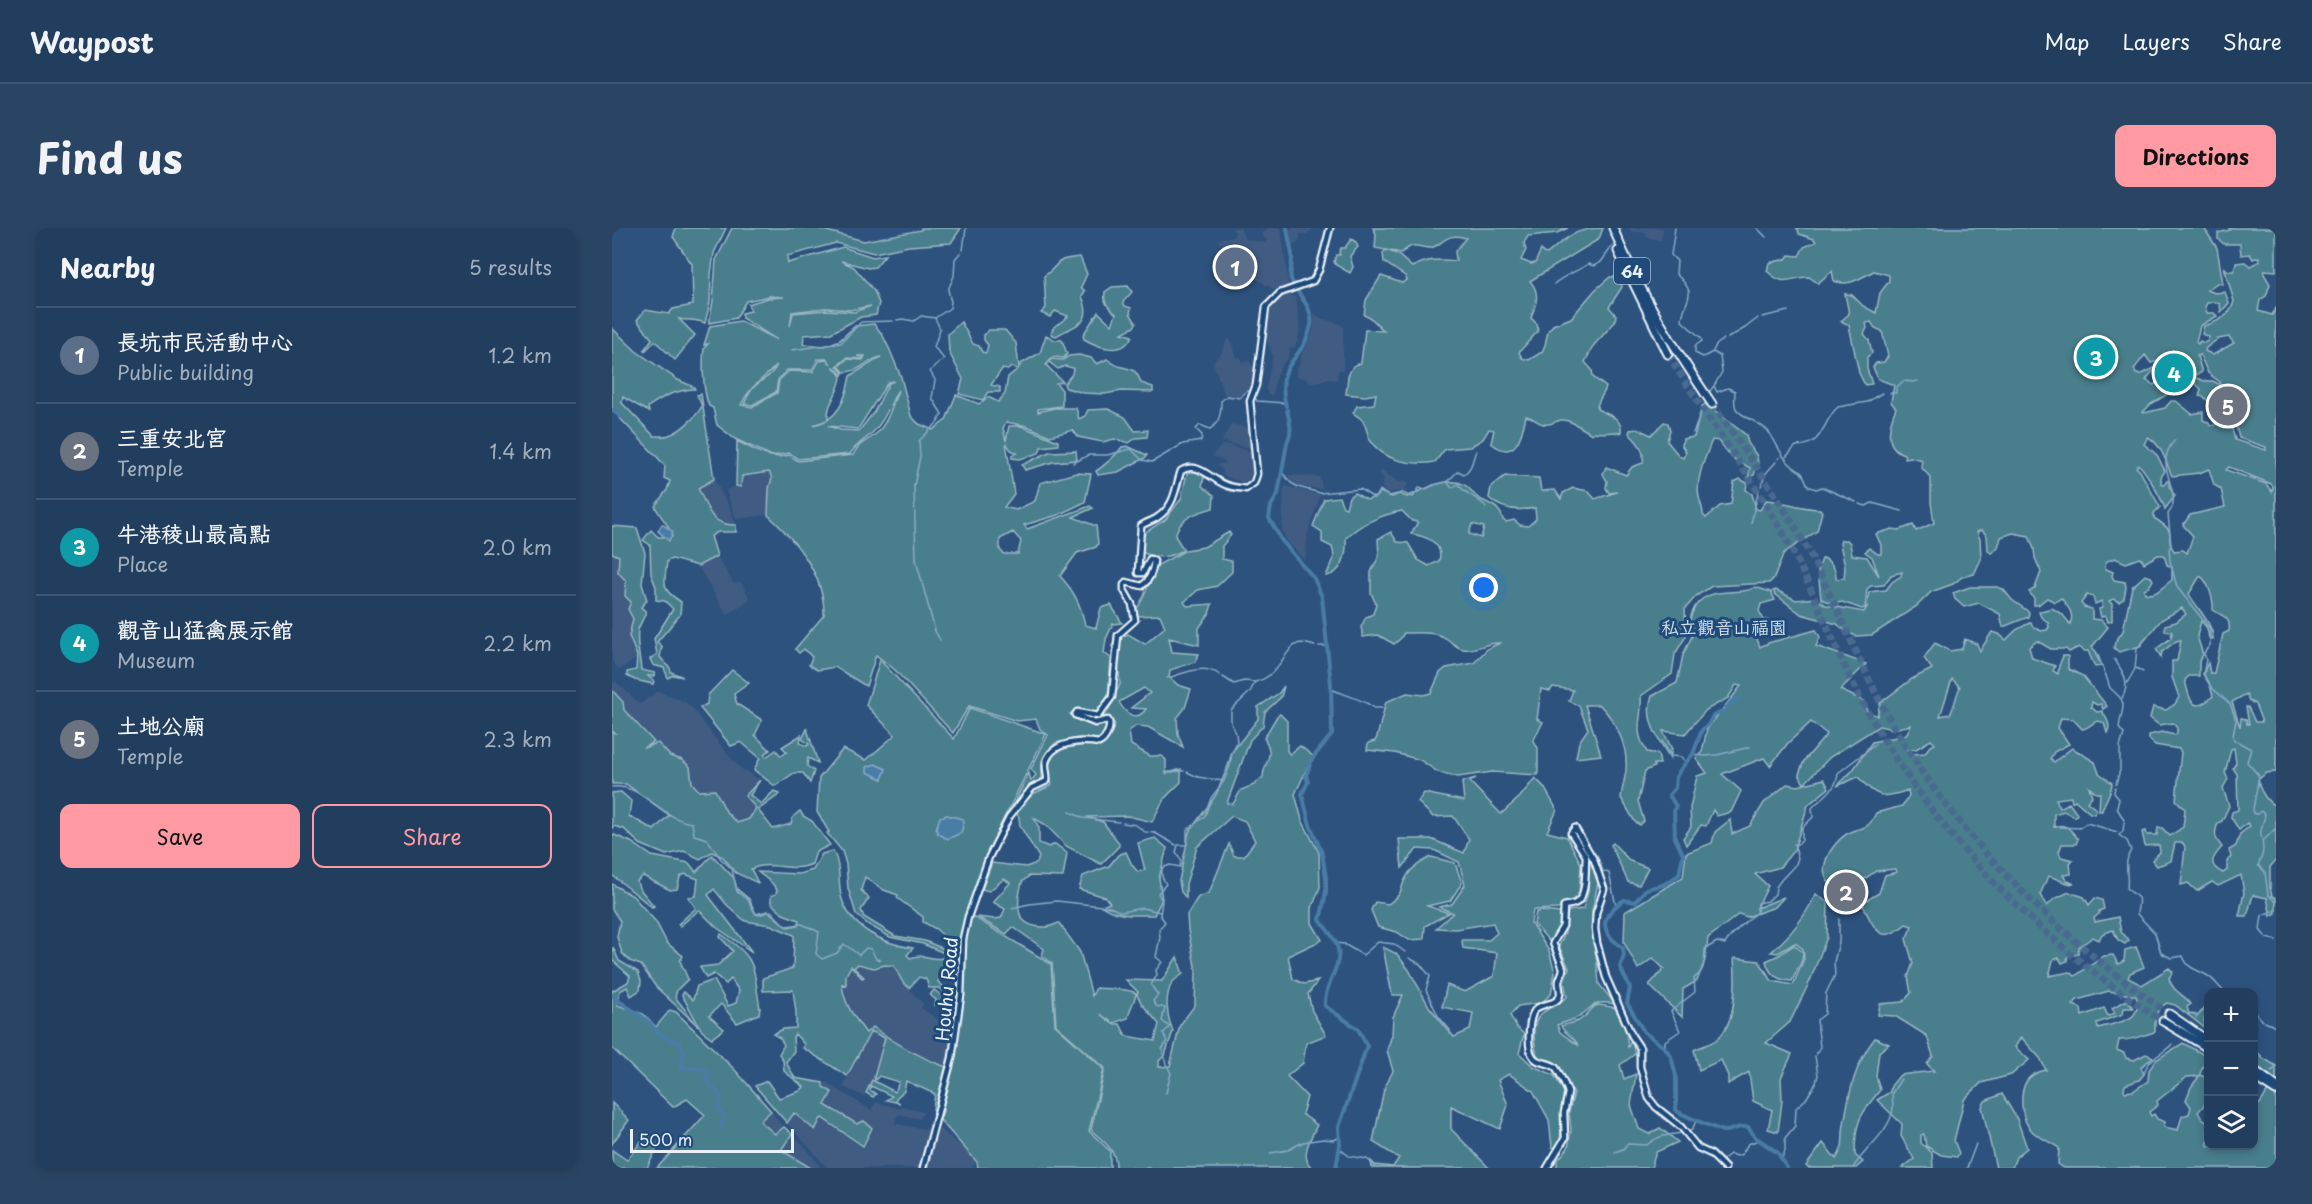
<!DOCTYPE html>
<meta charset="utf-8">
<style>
:root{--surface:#223e5e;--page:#2a4564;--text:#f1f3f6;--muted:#a2aebc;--line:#3f5773;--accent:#ff9aa2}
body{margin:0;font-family:"Playpen Sans","LXGW WenKai TC",sans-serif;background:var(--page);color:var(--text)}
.controls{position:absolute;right:18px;bottom:18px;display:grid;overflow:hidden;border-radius:12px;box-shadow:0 3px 9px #0003}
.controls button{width:54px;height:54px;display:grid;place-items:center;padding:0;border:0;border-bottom:2px solid var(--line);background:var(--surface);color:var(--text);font:30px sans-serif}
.scale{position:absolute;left:18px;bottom:15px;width:164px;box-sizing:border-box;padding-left:6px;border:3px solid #e8f1f8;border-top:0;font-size:16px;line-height:21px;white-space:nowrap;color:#e8f1f8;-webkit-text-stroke:4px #1f4a7a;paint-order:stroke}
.you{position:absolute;left:872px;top:360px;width:21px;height:21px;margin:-15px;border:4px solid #fff;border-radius:50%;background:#1a73e8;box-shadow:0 0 0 9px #1a73e833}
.badge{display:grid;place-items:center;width:39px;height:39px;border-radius:50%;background:var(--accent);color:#fff;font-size:20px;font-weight:700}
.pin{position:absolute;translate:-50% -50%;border:3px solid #fff;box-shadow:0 2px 6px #0006}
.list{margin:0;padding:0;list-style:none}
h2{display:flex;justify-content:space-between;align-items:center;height:78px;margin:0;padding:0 24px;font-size:26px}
h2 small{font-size:20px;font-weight:400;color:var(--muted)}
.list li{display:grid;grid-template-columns:39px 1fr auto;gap:18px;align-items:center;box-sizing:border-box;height:96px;padding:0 24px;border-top:2px solid var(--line)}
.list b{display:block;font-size:22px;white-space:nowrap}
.list p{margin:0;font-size:20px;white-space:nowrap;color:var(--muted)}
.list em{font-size:20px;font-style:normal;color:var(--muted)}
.actions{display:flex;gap:12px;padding:18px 24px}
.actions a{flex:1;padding:14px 0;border:2px solid var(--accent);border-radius:12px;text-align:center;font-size:21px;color:var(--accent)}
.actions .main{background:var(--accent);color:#111}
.icon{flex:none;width:33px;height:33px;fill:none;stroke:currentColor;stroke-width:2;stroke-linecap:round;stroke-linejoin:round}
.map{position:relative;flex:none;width:1664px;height:940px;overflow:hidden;border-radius:12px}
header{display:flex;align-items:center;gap:36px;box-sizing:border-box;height:84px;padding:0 30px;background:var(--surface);border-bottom:2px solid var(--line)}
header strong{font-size:28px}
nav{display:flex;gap:33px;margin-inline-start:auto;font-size:21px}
.intro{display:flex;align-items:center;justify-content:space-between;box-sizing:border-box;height:144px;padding:0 36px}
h1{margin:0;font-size:42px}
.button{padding:15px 27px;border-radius:12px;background:var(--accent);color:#111;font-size:21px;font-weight:700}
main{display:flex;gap:36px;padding:0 36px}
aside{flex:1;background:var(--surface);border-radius:12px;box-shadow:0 3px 9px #0003}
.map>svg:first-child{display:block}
.built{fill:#415c83}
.green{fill:#497e8c;stroke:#98b8c2;stroke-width:1.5;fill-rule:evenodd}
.water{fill:#497da6;stroke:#89abc7;stroke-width:1.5}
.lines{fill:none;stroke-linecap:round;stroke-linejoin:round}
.stream{stroke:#89abc7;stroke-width:1.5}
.river{stroke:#497da6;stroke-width:4}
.highway-tunnel{stroke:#4a6a90;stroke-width:7;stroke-dasharray:7 3.5;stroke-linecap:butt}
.secondary-casing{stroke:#e8f1f8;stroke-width:9}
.highway-casing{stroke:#e8f1f8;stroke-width:11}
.secondary{stroke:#1f4a7a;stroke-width:4.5}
.highway{stroke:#1f4a7a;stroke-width:7}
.labels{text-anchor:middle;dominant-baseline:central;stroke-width:6;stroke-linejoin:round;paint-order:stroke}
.shield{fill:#1f4a7a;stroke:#acbfd2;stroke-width:1.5}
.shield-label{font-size:16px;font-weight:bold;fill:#e8f1f8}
.park-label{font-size:18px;fill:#d0e0e8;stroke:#1f4a7a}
.street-label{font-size:18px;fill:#e8f1f8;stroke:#1f4a7a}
</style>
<header>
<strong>Waypost</strong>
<nav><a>Map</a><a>Layers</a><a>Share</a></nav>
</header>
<div class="intro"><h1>Find us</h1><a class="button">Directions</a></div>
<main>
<aside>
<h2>Nearby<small>5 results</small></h2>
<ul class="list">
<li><span class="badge" style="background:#5c6f8a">1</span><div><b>長坑市民活動中心</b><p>Public building</p></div><em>1.2 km</em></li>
<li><span class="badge" style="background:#6b7280">2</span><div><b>三重安北宮</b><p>Temple</p></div><em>1.4 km</em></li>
<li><span class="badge" style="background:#0f9aa8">3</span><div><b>牛港稜山最高點</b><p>Place</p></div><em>2.0 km</em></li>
<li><span class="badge" style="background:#0f9aa8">4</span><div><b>觀音山猛禽展示館</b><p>Museum</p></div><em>2.2 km</em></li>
<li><span class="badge" style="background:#6b7280">5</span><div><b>土地公廟</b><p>Temple</p></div><em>2.3 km</em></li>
</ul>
<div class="actions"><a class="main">Save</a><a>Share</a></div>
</aside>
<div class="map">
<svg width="1664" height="940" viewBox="0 0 1664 940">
<rect width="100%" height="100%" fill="#2e527e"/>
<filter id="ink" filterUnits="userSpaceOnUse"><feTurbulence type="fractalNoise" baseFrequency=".0167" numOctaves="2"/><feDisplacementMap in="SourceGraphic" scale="12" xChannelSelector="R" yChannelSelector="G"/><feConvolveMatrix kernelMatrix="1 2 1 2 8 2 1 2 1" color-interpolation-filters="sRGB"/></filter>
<g filter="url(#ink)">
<g class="built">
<path d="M620 0H628L633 11 654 15 655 11 651 9 650 4 655 3V0H669L677 61 666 64 643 50 621 46 616 28 606 13 610 10 622 9 623 4Z"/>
<path d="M679 0H702L695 6H688L687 14 680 18 677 2Z"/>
<path d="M1017 0H1051L1049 13 1035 9 1034 4H1019Z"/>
<path d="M676 65 684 70 688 100 686 112 682 120H678L676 130 669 138 662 155 661 167H656L654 160 661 128 652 105 657 81 669 67Z"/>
<path d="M702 85 708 90 728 96 731 99V143L727 142 725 152 715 151 701 155 697 154 696 151 684 148V140L687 139 689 128 701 104Z"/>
<path d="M618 111 625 130 629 129 631 135 637 133 643 142 639 162 627 170 613 169 601 134 609 126 614 113Z"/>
<path d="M619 196 641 201 642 221 610 213Z"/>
<path d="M610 217H617L642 225 643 251 634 256 611 247V242L605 238 607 236H612L613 233 600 228Z"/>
<path d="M770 242 786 254 790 255 791 253 796 256 792 262 795 264 794 266 788 263 774 265 770 259 772 251 767 245Z"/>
<path d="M157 244 160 250 157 260 156 287 124 291 114 262 124 258 129 259 130 248 146 247Z"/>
<path d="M676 247 708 249 710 261 684 258 679 254Z"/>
<path d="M102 251 117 279 124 297 111 298 103 293 86 260Z"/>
<path d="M674 258 708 267 696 304 693 333 675 313 670 302 672 260Z"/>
<path d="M0 325 7 328 6 344 14 353 13 368 19 374 16 379 21 391 18 402 19 415 25 428 24 431 7 442 0 432Z"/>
<path d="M105 328 122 356 129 354 138 371 115 387 86 338Z"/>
<path d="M3 453 28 476 46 463 73 474 79 479 118 529 128 540 148 552 134 568 144 580 137 591 125 595 115 586 103 562 87 563 80 555 70 532 58 529 12 482 11 474 0 462V456Z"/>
<path d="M246 736 262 740 273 737 282 738 290 753 311 776 309 780 341 802 334 839 311 831 286 817 261 800 254 805 247 799 231 770 230 755 233 757 234 747 239 738 251 748 241 739Z"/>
<path d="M259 802 274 810 262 849 252 868 231 859Z"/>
<path d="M211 855H215L259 882 264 874 288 881 290 878 311 884 308 891 287 886 283 891V896L319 902 328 901 365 931 361 940H216L175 895 182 884 210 890 247 917 251 918 260 900 246 896 213 877Z"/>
<path d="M159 883 171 899 163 906 147 892Z"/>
<path d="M180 906 195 921 209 940H199L168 922Z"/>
</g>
<g class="green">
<path d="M64 0H114L102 25 99 46 98 74 93 95C83 91 76 93 67 91L83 107 63 132 43 113 33 123 32 122 40 111 25 92 33 82 57 86 61 81 81 77 80 36 61 9Z"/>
<path d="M120 0H204L252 13 309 2V0H349L339 15 297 18 262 25 224 15 175 28 176 35 231 19 261 29 273 27 263 39 256 40 229 33 242 39 262 63 267 75 264 87 249 89 219 105 192 107 191 116 213 118 228 112 243 98 262 96 270 106 277 120 289 149 299 188 307 196 321 202 334 192 344 167 367 176 376 169 386 174 393 166 396 149 406 141 399 139 396 142 390 141 379 157 388 159V164H376L371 172 347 166 351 151 337 124 336 106 349 94 361 116 367 118 370 124 374 125 376 117 372 112V107L377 102H393L404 115 407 139 410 135 428 125 434 107 443 112H450L455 126 452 130 441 129 434 137 451 154 444 155 450 162V178L426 181V184L442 180H464L467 191 473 188 476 182 496 181 513 189 523 203 536 202 535 209 524 210 517 215 502 211 491 214 466 209 461 202 438 208 415 198 394 194 391 200 394 213 397 198H409L446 213V217L429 219 427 225 408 231 400 230V227L405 225 399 222 394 215 402 266 392 279 404 282 423 273 428 255 464 245 479 246 473 274 446 287 412 297 415 301 478 278 481 280 461 289 484 298 486 316 484 319 465 325 448 348C462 363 469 377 473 397L484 400 489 380 499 377 510 395 501 396 494 411 492 425 499 430 496 469 487 484H477L466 480 458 486 468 494 496 497 487 511 467 510 443 515 430 538V550L418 558 400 579 417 545 419 553 424 547 419 541 436 507 428 501 424 491 405 493 357 478 341 505 283 442 264 427 254 458 223 439 205 442 197 437 200 429 192 421 187 425 183 421 212 387C213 347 184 313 156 287L157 260 160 250 157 244 130 248 129 259 124 258 125 213C143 222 158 233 177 227L186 233 241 227C247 214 255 214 265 205 276 194 281 176 286 162 278 175 274 192 262 203 254 212 245 215 238 226L186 231 178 225 160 228 123 211 105 197 101 180 97 178C91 163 90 136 92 120L96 116 92 117 98 98 128 93 165 112 130 90V85L139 83 136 76 156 70 172 69 158 68 134 73 124 90 97 95 101 73 104 32ZM259 78 242 84 214 82 181 85 178 98 180 84 213 80 238 82ZM245 128H253L251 132 235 131 227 138 232 144C249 144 254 132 269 129L238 148C234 171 226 193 201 197L216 192C214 175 228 165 229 148L221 138 230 147 231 145 225 138 235 130 251 131V129ZM206 131H215L219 136 215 132 207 133 201 144 177 143 167 152 165 165 140 179 129 177C137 159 151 151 165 137 160 148 152 150 143 158 138 162 135 170 132 176L140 177 164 164 166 152 175 142H200ZM282 153 277 155 262 184 247 203 229 202 216 198 246 201 276 154ZM401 304 409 313 406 326H392L388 322V311Z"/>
<path d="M761 0H956L945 5 916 8 912 15 914 22 909 32 919 36 923 35 929 22 931 25 935 26C955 9 964 0 991 0L987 11 918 53C929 65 924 76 919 90L925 96 926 103 907 124 910 130 917 132 930 124 933 117 936 103 941 97 959 90 983 62 998 49H1006L1009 52 1010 59 997 79 1004 87 1003 94 982 117 973 134 980 142 981 149 994 159C992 168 985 171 985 181 996 187 1011 189 1009 205 999 203 992 206 982 204L980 206C972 202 959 191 949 192 943 193 938 198 931 196 924 194 921 189 914 188 910 207 904 235 879 215L882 202 877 201 871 211 858 219 833 221 823 234C800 238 771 233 758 212 755 206 754 194 748 190 746 188 743 187 741 185L745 178 762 176 764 166 753 168 734 166 736 148 741 138 749 135 753 102 772 103 760 91 752 87 754 72 769 48 790 55 795 52 793 48 772 34 771 25 774 22 785 26 800 39C815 31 827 31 844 33L843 23 854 10C831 3 830 20 817 20 801 19 805 13 789 25L763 20 764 6Z"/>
<path d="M1184 0H1592L1605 20 1611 56 1605 55 1595 62 1603 65 1613 64 1617 75 1609 84 1608 76 1603 74 1595 75 1593 79 1595 85H1602L1605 88 1588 98 1584 114 1586 116 1588 113 1592 115 1596 113 1597 109 1590 106 1592 98C1605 94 1619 88 1622 73L1612 39 1616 43H1622L1624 35 1633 34 1638 38 1648 33 1647 29 1641 31 1638 26 1629 27 1628 16H1612L1606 11V5L1618 2 1617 0H1664V43L1653 42 1652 46 1658 56 1654 68 1648 72 1646 83 1660 87 1664 80V544L1654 545 1646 552C1647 561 1655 575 1664 578V632L1658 639V660L1660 668 1664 670V685L1659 688 1655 670 1641 667 1635 688H1627L1632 665 1629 647 1606 658 1600 654 1585 663 1576 655 1569 657 1573 619 1571 615H1563L1559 633 1545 638 1540 632 1548 624 1547 617 1533 618 1530 604 1534 603 1535 607H1545L1546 599 1550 600 1558 608 1571 599 1573 581 1564 572 1569 524 1567 521 1543 517 1537 511V507L1550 504 1563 507 1565 505V500L1561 495 1547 497 1538 490 1541 479 1554 482 1563 476 1567 469 1560 449V433H1565L1569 412 1564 413 1550 424 1549 429 1544 421 1559 410 1560 404 1553 403V397L1564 394 1574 386 1570 380 1549 392 1528 418 1507 424 1502 420 1503 414 1511 403 1520 359 1533 347 1539 349 1541 352 1537 359 1532 361 1533 365C1544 369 1551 358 1560 352V339L1555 337 1552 327H1546L1532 335 1530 331 1527 330 1514 335 1503 330 1495 333 1493 337 1494 341 1501 344 1500 348 1502 352 1513 354 1514 359 1512 370 1507 374 1501 371 1497 373 1500 376V393L1496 394 1494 388 1489 389 1487 381 1490 380V373L1483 376 1481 369 1475 367 1469 375 1472 379 1480 381V391L1489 392 1496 399 1480 419 1485 425 1490 438 1483 439 1476 423H1472L1467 419 1457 424 1454 421H1439L1425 413 1417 419 1420 430 1443 438 1441 443 1446 446 1447 438 1451 428H1456V441L1471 448 1495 478 1491 481 1489 476 1485 477 1480 474 1479 479 1485 484 1490 483C1494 490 1500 497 1495 505L1492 495C1483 489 1479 500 1470 501L1461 491 1449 490 1446 500 1457 516 1442 524 1438 531 1442 534 1460 520 1483 534 1487 545 1500 555C1500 564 1492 574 1490 583H1487L1488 565H1484L1477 559 1480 568 1475 574 1485 582 1482 586 1478 585 1463 572 1460 574 1459 569 1444 571 1448 580 1457 575 1465 586 1463 589 1452 583 1442 586V599C1454 594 1459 602 1466 611L1464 616H1450L1447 624 1449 629 1461 632 1458 635 1459 646 1451 647 1454 652 1462 656C1452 656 1446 650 1436 648L1428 667 1435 678 1442 671 1457 664 1472 669 1477 677 1483 670 1490 672 1492 681 1487 683V686L1482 690 1483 694 1506 689 1509 704 1517 712 1513 716 1506 712 1501 702 1490 706 1487 712 1481 709 1467 719 1466 726 1463 727 1460 723 1456 725 1455 733 1450 735 1447 730 1441 732 1437 748 1458 744 1463 748 1492 728 1501 727 1506 736 1512 733 1513 722 1524 719 1532 739 1518 745 1516 750 1530 757 1557 740 1561 744 1557 750C1560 764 1572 766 1579 776L1575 779 1577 786 1580 785 1585 788 1596 779V787L1592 791 1593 800 1563 777 1555 775C1542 782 1543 791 1543 804 1530 807 1520 813 1507 812L1505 822 1512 825 1514 830 1522 832 1534 826 1541 829 1529 839 1532 846 1527 852 1513 857 1512 862 1513 864 1521 863 1536 853 1537 842 1544 832 1571 815 1596 829V835L1591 838 1587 848 1575 849 1545 873 1546 877 1537 884 1539 888 1542 886 1545 891 1553 894 1552 899 1566 902 1570 888 1577 886 1579 879 1574 872 1579 859 1588 847 1593 849 1595 874 1586 884 1590 891 1596 893V918H1642V879L1648 876 1657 861 1664 867V940H1452L1446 936 1447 920C1439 914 1427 910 1420 903 1409 893 1407 866 1414 854 1418 847 1427 843 1434 842L1428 830 1409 809 1403 819 1417 832 1399 847 1369 855 1352 872 1342 913 1347 925 1345 929 1329 927 1314 918 1312 906 1309 907V915L1320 925 1321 940H1290L1302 931 1289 908 1290 896 1265 872 1278 864 1279 858 1288 847 1322 843 1315 836 1321 828 1315 808 1283 788 1266 787 1268 776 1291 774 1299 765 1296 749 1301 735 1294 711 1300 698 1294 696C1290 699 1283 705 1277 706 1263 710 1255 684 1250 675L1267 665 1273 647 1285 644 1283 641 1264 643 1251 652 1242 649 1231 650 1224 660C1199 647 1219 614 1238 604 1243 601 1252 601 1256 597 1259 595 1262 589 1264 585L1290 578 1297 568 1296 562C1270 572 1265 569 1246 549L1225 558 1241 542 1260 514 1294 507 1299 497 1281 501 1267 498 1218 529 1192 556 1187 546 1192 533 1215 506 1199 494 1176 515 1158 538 1152 530 1110 546 1129 563 1119 584 1105 588 1101 582 1094 598 1089 597 1074 617 1071 610 1079 599 1078 580 1085 548 1095 545 1084 530 1090 524 1095 501 1129 458 1124 457 1116 470 1094 482 1073 506 1051 503 1060 521 1058 530C1046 510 1031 491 1040 468L1065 455 1071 427 1080 408C1077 401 1077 393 1080 385 1092 354 1128 370 1143 359L1159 364 1163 372 1149 376 1147 383 1152 392H1156L1158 398 1144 408 1148 419 1156 415 1204 402 1208 409 1204 418 1254 436 1228 462 1252 473 1255 483 1265 488 1268 475 1300 451 1320 441 1312 430 1323 415 1338 423 1350 421 1353 411 1365 416 1368 423 1380 404 1387 406 1394 412 1404 402 1419 394 1421 399 1429 403 1435 402 1437 399 1436 394 1429 389 1427 384 1429 383 1440 380 1451 387 1458 396C1463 386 1456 379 1449 370L1443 374 1435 370 1426 377H1422V370L1417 364 1423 360 1429 344 1423 330 1422 321 1417 308 1401 305 1389 309C1387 317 1386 322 1379 325L1376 322 1375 308 1370 302 1365 304 1368 311 1369 331 1362 346 1350 349 1341 356 1319 364 1305 378 1260 407 1244 408 1235 404 1225 396 1189 386 1163 366 1161 363 1164 362 1184 372 1203 370 1214 377 1252 384 1255 379 1257 364 1274 362 1280 354 1289 348 1290 344 1279 347 1272 357 1259 358 1255 361 1253 380 1250 381 1230 374 1221 376 1209 371 1206 342 1210 331 1212 330C1220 335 1225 341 1224 351L1232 350 1233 339 1228 316 1229 312H1235L1238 315 1240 327 1255 329 1267 348 1260 329 1253 324 1257 320 1266 326H1269V317L1264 306 1280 301 1287 302 1301 297 1304 303 1322 295 1319 274V250L1309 239 1310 232 1299 229 1293 230 1292 226C1271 219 1277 196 1284 180L1279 174 1282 157 1266 151 1261 139 1264 135 1272 134 1276 128 1270 103 1263 100 1259 94 1254 95 1255 100 1252 106 1257 112 1260 125 1255 129V141L1260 156 1253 157 1247 145 1237 97 1229 93 1237 86 1233 66 1240 67 1251 78 1264 85 1268 65 1277 53V47L1262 43C1248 50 1237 59 1222 53L1220 43 1206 55 1197 49C1177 49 1173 60 1155 43L1157 35 1174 31 1177 27 1187 28 1192 19 1204 14 1202 11 1187 6 1186 1ZM1617 109 1622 115 1601 127 1593 123 1594 120 1606 111ZM1533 127 1539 135 1558 129 1559 132 1530 146H1524L1522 141ZM1588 127 1596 145 1608 154V157L1601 153H1592L1566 142C1573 150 1582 153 1589 161L1587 168H1591L1596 173 1603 172 1602 185 1606 188 1603 191V197L1598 198 1597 195 1591 192V184L1580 186 1564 173H1559L1553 180 1532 185 1531 184 1539 176 1566 160 1561 156H1554L1553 152 1545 154 1542 157 1534 152C1547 133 1554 138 1573 138L1575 143 1585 147 1590 144 1585 128ZM1614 175 1622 190 1627 210 1654 219V222L1623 212 1618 193 1609 177ZM1536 209C1551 218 1553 233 1560 248L1587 245 1597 241 1602 257 1609 261 1613 279 1578 287 1571 297 1581 308 1575 325 1571 322 1562 323C1550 305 1570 308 1542 290V285L1548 279 1528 243 1524 239 1527 237C1534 243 1551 273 1553 281L1563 268 1557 258V253H1555L1552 257 1549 256V249L1553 243 1545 227 1532 216ZM1617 239 1659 256 1661 258 1660 264 1654 256 1614 242ZM1588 348C1596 352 1602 373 1601 382 1611 389 1619 388 1617 403L1611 406 1602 445H1598L1596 435 1593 441 1592 448 1597 454 1601 468C1580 488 1577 471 1573 452L1577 448H1587V433L1591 427 1585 408 1589 393 1595 400 1597 410 1601 411C1602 397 1584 379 1577 366ZM1340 451 1348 459C1344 467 1342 481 1338 486L1328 488ZM1634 466 1637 473 1643 476 1650 494H1643L1636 479H1634L1637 496H1635L1634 491 1629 490 1628 499 1620 474ZM1319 512 1323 516 1317 519 1313 525 1301 526 1297 522 1304 521ZM1622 520 1624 535 1621 540 1625 546 1626 582 1620 584 1619 589 1627 602 1635 595 1638 598 1628 606 1624 618 1617 622 1619 629 1615 633V642L1611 645C1595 637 1600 630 1610 619 1602 610 1602 605 1606 595L1610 593 1617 578 1611 560 1616 551 1613 545 1619 521ZM1497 763 1524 768C1532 794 1506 794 1486 800L1485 795 1511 786 1512 780H1521L1515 772 1500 780 1503 785 1496 788 1492 780 1470 788 1469 780 1461 777 1465 772Z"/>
<path d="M739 11 744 14 746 19 738 28 741 39 738 45 724 37 722 34 724 27H728L727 24 729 20H733Z"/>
<path d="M468 29 475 46 469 59 473 63 470 68C482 97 464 96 444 108L439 106C441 94 450 97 456 88L443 83 438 89 429 85 434 80 432 48C451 35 439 32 468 29Z"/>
<path d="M516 58 520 64 511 74 513 78 519 80 518 85 524 95 522 99 510 105 520 108C511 129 486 119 472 111L471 107 486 84 500 97 504 86C496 79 491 75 493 64L500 59Z"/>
<path d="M0 100 24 123 66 152 82 159 83 161C64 162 51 168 36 179L37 184 11 169 10 175 42 208C46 208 53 209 57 207 68 204 85 188 90 178L85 167 89 166 102 251 86 260C96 280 98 298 124 297V304H106L99 308 105 328 86 338 60 331 55 333C53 356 47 360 69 374L68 387 45 414 50 418 48 429 58 440 59 444 71 449 61 447 56 450 52 440 41 437 38 431 45 426 42 411 61 381 53 373 44 372V359L39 346 38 317 31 312 39 302 46 309H60C58 297 48 289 43 278L55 262 58 253 52 250 53 238 47 231 0 182Z"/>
<path d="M467 127 479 130 485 136 495 131C499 134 505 138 510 139 522 142 525 142 529 155L541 159V164L510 163 492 166 472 165 454 160 452 156 460 146 461 140 453 138 446 141 437 134 439 131 451 132 457 128Z"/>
<path d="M1094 176 1134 207 1136 215 1145 228 1146 236 1142 247 1136 250 1138 240 1120 230 1107 213 1100 212C1094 228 1083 251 1087 269 1088 275 1091 280 1091 287L1094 290 1108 278 1119 276 1122 254 1128 251 1135 255 1134 262 1140 266 1144 281 1148 282 1154 272C1173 273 1189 281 1208 281L1210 284 1205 303 1172 325 1162 350 1157 355 1100 358 1084 368 1073 381 1074 408 1063 426 1060 446 1029 468C1031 493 1020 500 1035 524L1046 526 1048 536H1042V539L1033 543 1026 573 1032 593 1028 597 1023 594 1009 570C1010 560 1013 551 1014 542 1016 517 1004 494 988 477H973L989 527 964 530 967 514 976 501 967 478 957 473 961 462 941 459 938 463 929 461 925 491 931 494 921 513 926 520V547L880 544 846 549 826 544 808 532 783 525 755 522 756 515 763 513 765 509 774 474 795 465 811 467 819 465 828 445 834 440 862 435 875 421 888 415C875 414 864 423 851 421 843 419 841 415 835 411 823 403 805 405 792 405L788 411 782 416 766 407 751 409 749 399 754 389 761 386 764 376 759 365V344L767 328 766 311 779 304 785 314 796 315 806 332 817 338 827 333C832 315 814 308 799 306L806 294 800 293 790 283C772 286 747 296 734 310 735 325 731 346 714 348 718 337 725 333 720 319L710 314V304L701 298 712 271 727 269 731 279 734 280 737 269 742 265 755 272 763 269 768 264 780 269 787 266 795 269C811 262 838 246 854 258 859 261 862 268 868 271 879 277 888 278 891 292L894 294 902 292 908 297 916 298 924 291 923 280C907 283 889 282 877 270L879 259 893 248 927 250 929 263 943 262 949 271 951 265 961 260 976 263 983 271 1005 264 997 265 994 260 995 253 991 246 994 239 1014 247 1020 239 1031 235C1033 221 1026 215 1017 205L1018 202 1026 201 1039 207 1052 194 1056 195 1058 202 1055 213 1067 228 1071 230 1074 224 1070 218 1071 211 1082 209 1090 178ZM860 296 872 299 869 310 857 306Z"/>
<path d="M515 218 535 227 533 230 506 244 486 247 484 243C492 238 504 227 510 219Z"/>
<path d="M464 223 465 232 441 234 413 242 410 237 437 224Z"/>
<path d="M576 241 586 242 593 246 590 258 602 267 601 280C584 285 568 289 563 308L572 322C556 330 546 331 529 324L530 311 535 303 553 292 569 271Z"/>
<path d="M0 298 25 300 33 325 30 356 35 372 29 379 34 384C32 390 28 395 26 402 24 417 28 428 29 442L43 445 42 448H36L42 453 41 456 23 452 15 448V444L24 442 25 428 17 408 21 391 16 381 19 374 13 368 14 353 6 344 7 328 0 325Z"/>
<path d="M617 304 619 307 610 318V331L620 333V344L605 358 586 362 572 374 575 378 600 376 597 386 587 400V417L557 410 560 424 587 426 583 434 558 442 557 449 566 457 579 461 573 480 565 490 566 506 571 519 536 499 524 498 517 503 519 517 538 528H550L554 532V546L569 541V554L552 571 540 594 516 588 475 589 491 594 507 615V618L489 636 454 618 434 597 422 590 427 600V615L437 619 443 616 455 625 451 649 417 648 410 654C404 677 402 700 434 699 438 699 443 696 447 695L468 724 480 768 484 760C496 761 514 760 524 765 523 774 517 781 516 790L501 795 488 786 501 796H508L514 808 543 813 547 796 530 776 525 767 526 764 514 752 550 753 565 729 571 746C567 749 562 752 560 755 552 769 555 789 561 803L553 827 547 833V839L558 838 568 797 583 777 584 743 576 702 575 687 586 669 597 665 617 616 622 628H632L643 613 633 593 620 588 585 619 574 656V670L569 664 567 653 577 604 604 567 616 538 620 524 646 491V479L667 465 672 458 669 469 653 484 651 498 638 512 615 575 621 576 629 562 642 557 651 549C652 531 664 530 652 510L665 488 668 486 675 493V523L678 526 688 518 701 528 683 566 690 592 707 625 708 659 700 680V695L710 712 676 728 681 751 692 756 706 753 696 766 700 783 714 807 694 815 691 835 675 848 695 869 690 886 705 897C699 910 687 928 700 940H504C505 922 491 913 479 902L493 840 444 797 440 735 430 728 432 721 401 699 394 706 365 689 383 691 389 690 393 681 381 674 398 655 392 651 377 663 370 661 380 635 414 639 425 635 427 629 408 598 407 589 403 583 421 566 440 557 436 539 443 524 455 520 476 516 487 518 494 513 503 496 498 490 483 493 468 487 485 490 495 485 508 456 506 434 509 409 516 406 533 416 553 399 548 387 526 388 525 381 532 368 544 338 574 322 592 319ZM532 460 538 465 519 480 534 481C524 495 513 485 507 474Z"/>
<path d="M1358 359H1385L1391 361 1400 372 1417 384 1416 389 1391 399 1388 386 1367 375 1352 379 1343 371 1341 365Z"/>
<path d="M268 432 342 511 358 480 434 506 377 621 355 685 439 736 443 797 492 841 477 903 498 923V940H366L365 934 328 892 332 880 329 886 345 805 351 725 324 701 311 694V689L285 670 286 667 272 662 253 649 249 662 257 670 249 682 252 689 283 708 313 713 344 726V730L311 716 278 709 255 696 244 686 236 660 234 636 230 623 215 605 217 604 205 584 207 550 231 521 254 532 283 507 254 477Z"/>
<path d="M120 442 137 455 122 466 125 476 150 492 143 507 158 522 152 526 154 529 164 522 169 528 175 524 170 519 189 507 188 515 195 518 197 516 190 511 195 501 206 535 196 530 195 538 202 543 198 555 191 545H182L163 558 142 542 148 530 129 514 119 518 88 480 95 476 96 467Z"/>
<path d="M0 462 11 474 12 482 42 514 31 520 46 515 58 528 70 532 78 539 80 555 87 563 103 562 115 585 125 595 137 591 144 580 133 568 148 552 138 567 149 576 162 563 168 566 146 582 161 601 179 596 181 589 188 583 191 588 200 593 218 617 204 624 200 636C179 646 160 631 139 641L146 655 124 645 111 629 100 624 88 631 72 623 54 627 28 616 12 601 2 598 0 600V565L9 564 19 573 17 588 42 602 57 587 14 556H0V505H3L0 503Z"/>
<path d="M864 550 858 554 889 586 908 569 923 550 932 559 945 582 935 604 955 609 969 636 967 667 946 681 921 682 919 695 937 723 943 744 939 766 929 775 906 778 898 787 905 800 912 806 907 825 921 838 942 847 952 864 950 875 948 920 940 919 937 892 921 863 897 846 886 852 896 877 888 901 839 878V901L877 940H760L759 933 763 937 781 939 787 930 761 914 772 861 781 843 775 822 780 807 781 789 791 767H780L771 719 785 726 797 742 818 780 842 809 858 802 861 785 830 779 835 757 853 764 882 748 885 725 851 720 850 712H877L885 705 881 695 844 701 824 700 841 685 827 679 840 676 853 657 847 634 822 622 805 621 790 640 787 611H819L852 625 857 611 841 588 821 589 806 574 812 565 852 573 850 554Z"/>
<path d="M1212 551 1217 560 1196 577 1182 622 1168 639 1143 646 1156 658 1145 680 1172 669 1163 679 1135 689 1127 686 1096 710 1093 732 1085 753 1071 761 1070 789 1037 757 1052 741 1041 730 1026 741 1012 714 1013 684 1071 649 1074 625 1100 615 1103 604 1118 592 1120 606 1138 598 1152 575 1175 556 1186 558Z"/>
<path d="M0 606 19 614 40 628 77 635 84 644 100 627 122 650 125 661 137 671 144 686 156 683 175 699 186 697 187 692 171 686 159 675V668L164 666 165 662 160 655 146 644 187 646 201 642 210 626 221 623C229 638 226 653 229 668 237 700 272 716 301 720L295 727 298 730C315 724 317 733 330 730L345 745 344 748 333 738 326 754 342 767 344 761 346 760 343 787 328 775 323 777 324 772 318 767 322 762 332 769 333 765 328 760H317L314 751 307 749 297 760 290 753 282 738 273 737 262 740 246 736 242 740 252 749 250 750 239 738 234 747V757L230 756C232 777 243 790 254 805L261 799C284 816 307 829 334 839L324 884 321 881 323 866 294 853 292 863 284 870V873L288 875 274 872 280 868 259 858 258 862 264 866 261 869 254 865 260 852 283 864 287 854 267 848 263 852 262 849 273 810 259 803 235 848 191 820 192 816 183 806 181 809 182 823 174 834 183 850 211 855V859L220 864 213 877 245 896 252 893 260 900 251 918 210 890 208 892 203 902 182 885 175 895 143 858 155 853 167 870 188 863 192 859 172 843 171 832 167 826 172 817 168 810 161 806 171 801 184 800V784L181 762 151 763V750L181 740 182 707 159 697 133 693 115 677 102 661 96 667 140 724 104 699 87 682 68 698 66 696 84 680 76 669 84 668 86 651 73 646 68 649 65 661 58 662 31 648 25 653 27 660 42 678 40 679 0 647Z"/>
<path d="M543 610 555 620 547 650 550 671 542 687C524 687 504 689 490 678L498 675 493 669 467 661 471 648 497 638 506 627 514 624 520 637 526 644 533 642 526 615Z"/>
<path d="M1001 615 1018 633 1036 640 1027 657 1016 654 999 617Z"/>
<path d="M819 629 843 635 850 655 838 673 815 678 837 685 813 698 812 711 797 712 785 704 766 699 759 682 763 674 776 676C794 664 786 662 795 648 800 639 810 634 819 629Z"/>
<path d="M976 632H980L986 655 980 683 987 756 1003 776C978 771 982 781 964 790 958 793 951 795 945 797L948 804 966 817C962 808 952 806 949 798 954 796 963 795 968 792 986 780 975 773 1003 780 1012 793 1015 804 1016 820L1019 811 1023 826 1008 837 1012 851 1024 846 1019 877 1027 901 1037 906 1048 900 1066 914 1044 924 1039 940H945V933L956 920 959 902 957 884 962 865 949 849 945 836 926 832C923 818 917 795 930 785 938 779 947 775 955 769L952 753 957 740 947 718 953 705 956 683 971 681 976 663Z"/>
<path d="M0 656 21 668 44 694 55 715 71 728 68 733 76 751 65 762 63 769 86 798 44 759 29 737 18 733 10 725 5 709 8 693 0 681Z"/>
<path d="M1204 666 1216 675 1215 709 1198 753 1178 794 1154 815 1180 826 1169 850 1170 873 1166 904 1156 901 1160 882 1141 873 1137 844 1116 856V848L1109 832 1087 842 1082 822C1088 819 1098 816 1104 812 1125 796 1124 753 1122 730L1147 733 1160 753 1181 757 1192 731 1191 721 1183 715 1166 725 1159 724C1179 707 1193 689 1204 666Z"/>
<path d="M931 683 948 685 947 704 937 713 922 696 924 684Z"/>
<path d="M109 706C147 732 140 737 148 780L147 786 125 795 109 776 97 788 112 801 100 810 90 803 70 767 72 764 81 772 85 758 102 752 116 778 124 775 127 763 119 751 114 756 102 746 94 750 88 739 106 737 121 723 108 709Z"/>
<path d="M1182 717 1191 724 1190 732 1180 753C1166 752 1157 747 1154 733L1167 727Z"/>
<path d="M1 719 7 733 26 744 29 753 28 762 19 768 15 759 8 763 5 777 31 786 44 799 58 782 64 784 123 842 159 883 148 893 163 906 172 899 180 906 169 922 199 940H45L93 887 75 871 61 879 0 820V763L16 754 18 748 0 732Z"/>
<path d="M1263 810 1277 816 1267 824 1264 848 1268 862C1247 888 1243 894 1243 927L1251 934 1244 940H1196L1194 938 1211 915 1224 931C1234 917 1229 912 1232 896 1237 865 1243 835 1263 810Z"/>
<path d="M1642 820 1651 830 1664 838V853L1642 839Z"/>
<path d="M1390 866 1405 891 1415 920 1404 929 1400 940H1384L1370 879 1373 873Z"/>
<path d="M0 875 17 892 0 916Z"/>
<path d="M35 906 46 918 35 940H0V922L15 932Z"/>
</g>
<g class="water">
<path d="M50 296 61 304 57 313 46 303Z"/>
<path d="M263 536 274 541 270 551 255 544V539Z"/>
<path d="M335 587 351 591 352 594 349 605 336 611 326 606 324 601 328 589Z"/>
</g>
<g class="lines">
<g class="stream">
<path d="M1063 0 1059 27 1065 33 1064 46C1089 69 1071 70 1070 93L1089 110 1090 113 1083 118V125L1091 129 1101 124 1108 128 1110 144 1102 158 1105 164 1116 160 1123 163C1123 169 1121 177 1125 182 1129 188 1150 196 1156 203 1164 213 1168 226 1176 234 1188 247 1188 237 1196 258L1204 261 1210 259 1244 274"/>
<path d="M1145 0 1154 9"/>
<path d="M1007 6 1009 0"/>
<path d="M351 22 354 0"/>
<path d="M942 56C950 48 966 43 976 36L982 38 989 34 1004 13"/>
<path d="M1150 89 1176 83"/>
<path d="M285 92 290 91 302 93 309 88 323 90"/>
<path d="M1116 110 1133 100 1146 90"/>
<path d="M180 122 229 115 249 94 281 93"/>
<path d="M1101 123 1104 117 1112 111"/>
<path d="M1098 163 1102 158"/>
<path d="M1278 165H1284V160L1291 153 1301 154 1306 153"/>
<path d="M642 168 645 173 673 175"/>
<path d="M1081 205 1094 173"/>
<path d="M1563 212C1538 238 1574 265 1556 286L1559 317 1557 321 1558 333 1565 359 1598 401V417L1592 425 1594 432 1591 446 1599 459 1618 476 1624 492 1621 508 1622 512 1639 521 1635 534 1647 548 1641 581 1642 586H1645L1649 583 1653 587C1652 593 1648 602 1649 607 1652 619 1652 626 1646 637L1653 644 1656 667 1664 674"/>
<path d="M1174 229 1184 218C1213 218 1209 194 1226 179L1255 174 1270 165"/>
<path d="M1166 231 1168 229"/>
<path d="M461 235 477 227H495L519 221 530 232 540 234 571 216 589 213 590 207 584 201 588 197 598 201C608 195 609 184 609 173L615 168 628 170 634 163H639"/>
<path d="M669 243 679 255 686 259 708 265 748 261 762 270 766 268 768 262 776 268 790 265 801 269 807 260 814 261 821 257 835 254 840 260 846 256C852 266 866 269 874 279"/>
<path d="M835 254 846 243 852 246C861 240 860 232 864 223"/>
<path d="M1149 258 1154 245 1164 234"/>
<path d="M1247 276 1254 278 1260 275 1290 283"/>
<path d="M1139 295 1147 261"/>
<path d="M328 412 323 403 304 332 302 258 308 228 307 213 326 194 330 186 320 170 323 152 318 143 332 131 322 119 328 101 323 90 338 80 339 74 336 62 342 48 343 31 348 25"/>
<path d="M707 418H716"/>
<path d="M1483 426C1491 438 1494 447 1498 460 1518 477 1510 476 1507 500L1512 506 1508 519V542L1504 556"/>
<path d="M1502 431C1511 443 1519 456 1510 470"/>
<path d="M1524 440 1531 444"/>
<path d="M611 449 622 456 632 453 643 454"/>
<path d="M555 450C574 445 590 435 608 447"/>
<path d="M1515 455 1523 441 1525 420 1534 410"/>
<path d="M719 461C730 466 756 473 762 480H772"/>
<path d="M1050 513 1059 528 1069 529 1074 534"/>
<path d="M1081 526 1092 528 1105 527 1138 519"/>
<path d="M555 544 572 543"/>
<path d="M575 544 586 549 611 553"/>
<path d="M0 559C30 555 49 591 80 595L82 607 95 611 109 631 120 641 125 664 136 672 143 685 147 687 159 683 173 698 190 696 207 704 204 726 210 731 225 725 232 716 247 727 254 720 259 721 264 731 269 732"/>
<path d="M1503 559 1502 565 1507 571 1505 580 1512 592"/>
<path d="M458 584 471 590 507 594"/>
<path d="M1512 594 1511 603 1507 607 1515 613 1519 622C1511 634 1517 647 1515 661 1530 672 1527 668 1525 686L1543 705 1549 725 1559 730 1571 728C1576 742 1585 741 1596 748 1603 752 1607 760 1613 764"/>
<path d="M511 595 524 597 533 604 543 605 564 617"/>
<path d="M1448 599 1467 600 1475 595 1505 604"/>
<path d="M1652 612 1664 600"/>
<path d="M985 627 991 643 997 645 1004 678"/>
<path d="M400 680 417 676 445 673 498 679 509 684 530 680 548 684"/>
<path d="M1653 708 1648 702 1650 687 1664 682"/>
<path d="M1654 710 1664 712"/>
<path d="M724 715 732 716 751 727 766 714 782 716 793 724"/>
<path d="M797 730 808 736 818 748 814 762 826 788 838 802V806"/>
<path d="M1642 783 1651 793"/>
<path d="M1584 790 1593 779H1596"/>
<path d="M1653 794 1664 799"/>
<path d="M1053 820V813L1068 803 1059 783 1083 764 1082 750C1094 743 1092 733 1093 721L1105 714 1113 716C1118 707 1136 691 1145 685L1146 675 1156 673 1163 666 1164 659 1169 652 1184 636 1186 630 1182 616H1187L1190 612V600L1201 589 1200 580C1211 568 1225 562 1226 545L1264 516"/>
<path d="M1659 843 1664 840"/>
<path d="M1532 846C1535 830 1551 827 1560 816"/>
<path d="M554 865 559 845 554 836 550 821 555 814 551 805 558 799 550 793 553 780 544 778 541 773 546 767 539 757 545 747 544 742 550 734 544 729 548 709 547 701 553 694 548 687 550 673 546 665 554 656 550 649V640L558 637 568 639 569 632 564 624 566 617H575V602L593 588 599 570 612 553 618 538 620 525 625 515 624 505 619 495V482L638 464 643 454C670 448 672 417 689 415 693 415 699 417 703 418"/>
<path d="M1075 903 1080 902 1085 891"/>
<path d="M727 920 737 928 755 931 765 940"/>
<path d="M1003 924 1011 921 1015 916 1035 917C1046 907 1056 907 1070 905"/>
<path d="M658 925 676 922 691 914 711 911 722 912 728 909"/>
<path d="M1170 930 1173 923V910L1183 898 1184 880 1194 871 1204 855 1206 847 1203 828 1208 819 1205 792 1213 786 1214 765 1223 747 1222 734 1227 714V691"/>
<path d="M1109 933 1118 926 1125 928 1130 926 1136 916 1147 912"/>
<path d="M784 940H790"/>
<path d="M1241 940C1252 921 1279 903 1281 880 1281 875 1280 870 1280 865L1289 851"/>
<path d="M1355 940 1364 916"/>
</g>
<g class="river">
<path d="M674 178C662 132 692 134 699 97 702 79 685 67 679 51 677 44 681 35 680 27 679 18 676 9 675 0"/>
<path d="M0 182 9 189"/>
<path d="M675 182C678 194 681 203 675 215L666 266 659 278 657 290 670 313 702 350 710 369 719 456 720 506 700 531 694 548 696 554 690 566 698 597 710 625 714 650V664L708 692C713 699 720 707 724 715 734 735 711 756 713 778L746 801 755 818 727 899 728 917 724 940"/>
<path d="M1127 471 1120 473 1112 483 1101 488 1096 497 1090 502 1081 526 1068 542 1064 549 1063 560 1057 567 1064 578 1062 582 1063 610 1071 626 1067 647 1051 657 1034 661 1023 674 1012 672C987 689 987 703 1011 720L1012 727 1008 739 1018 760 1015 775 1032 804 1053 820 1059 828 1064 848V882C1067 886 1107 902 1112 903 1121 903 1126 897 1136 899L1143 909 1166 925 1175 940"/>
<path d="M0 767C10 777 17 779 28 787 44 798 45 810 67 814L72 822 69 840H88L97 843 93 851 109 868 107 881 111 888 109 900"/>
</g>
<g class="highway-tunnel">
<path d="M1056 126C1092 187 1136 243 1171 305 1202 361 1222 421 1252 477 1323 608 1427 713 1551 793"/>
<path d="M1100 176C1135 225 1169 272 1197 324 1231 389 1255 457 1294 519 1362 627 1454 713 1557 786"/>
</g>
<defs>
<g id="secondary">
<path d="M963 600 982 632 992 661 984 685 983 701 985 715 994 749 1020 808 1028 820V839L1037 870 1044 879 1069 899 1086 920 1099 926 1113 940"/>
<path d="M311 940 340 830 349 767 351 711 356 689 377 629 397 589 420 560 435 553C436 547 433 541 434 534 440 513 470 512 487 515 494 512 500 498 496 492L483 495 463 487 465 484 486 488 500 469 506 407 523 392 520 376 512 362V357L514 354 530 358C538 352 541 343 542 333L538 331 531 345H526L529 298C534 294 541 293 546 289 563 278 563 260 569 243 586 232 599 252 614 257 621 260 628 260 634 261L642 255 645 246 638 173 644 157 654 79 668 65 701 53 707 42 718 0"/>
<path d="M935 940 953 910 952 885 956 865C955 860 947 844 944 840 938 833 925 837 920 827 915 818 916 786 925 780 932 775 941 777 946 771 951 765 946 759 947 753 948 748 951 745 951 740L941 715 951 698 952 678C955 677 958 677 962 676 976 671 973 640 974 628L959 605 963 600"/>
</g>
<g id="highway">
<path d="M1001 0C1027 63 1062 120 1100 176"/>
<path d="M1006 23 1056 126"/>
<path d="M1557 786 1596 813"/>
<path d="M1551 793 1596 820"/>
<path d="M1642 842 1664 858"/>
<path d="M1642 849 1664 863"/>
</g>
</defs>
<use href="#secondary" class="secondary-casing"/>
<use href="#highway" class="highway-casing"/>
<use href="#secondary" class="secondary"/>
<use href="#highway" class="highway"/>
</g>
</g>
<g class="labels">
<rect class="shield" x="1002" y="30" width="36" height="26" rx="4.5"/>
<g class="shield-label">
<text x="1020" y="43">64</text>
</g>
<g class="park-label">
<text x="1112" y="398">私立觀音山福園</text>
</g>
<g class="street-label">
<text transform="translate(334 761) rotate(-85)">Houhu Road</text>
</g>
</g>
</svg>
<div class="controls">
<button>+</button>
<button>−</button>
<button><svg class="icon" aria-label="layers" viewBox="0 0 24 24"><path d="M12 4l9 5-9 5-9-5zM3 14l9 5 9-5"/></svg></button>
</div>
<div class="scale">500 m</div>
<div class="you"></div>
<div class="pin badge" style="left:623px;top:39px;background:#5c6f8a">1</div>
<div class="pin badge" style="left:1234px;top:664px;background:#6b7280">2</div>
<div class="pin badge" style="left:1484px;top:129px;background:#0f9aa8">3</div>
<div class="pin badge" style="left:1562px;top:145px;background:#0f9aa8">4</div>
<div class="pin badge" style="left:1616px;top:178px;background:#6b7280">5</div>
</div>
</main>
